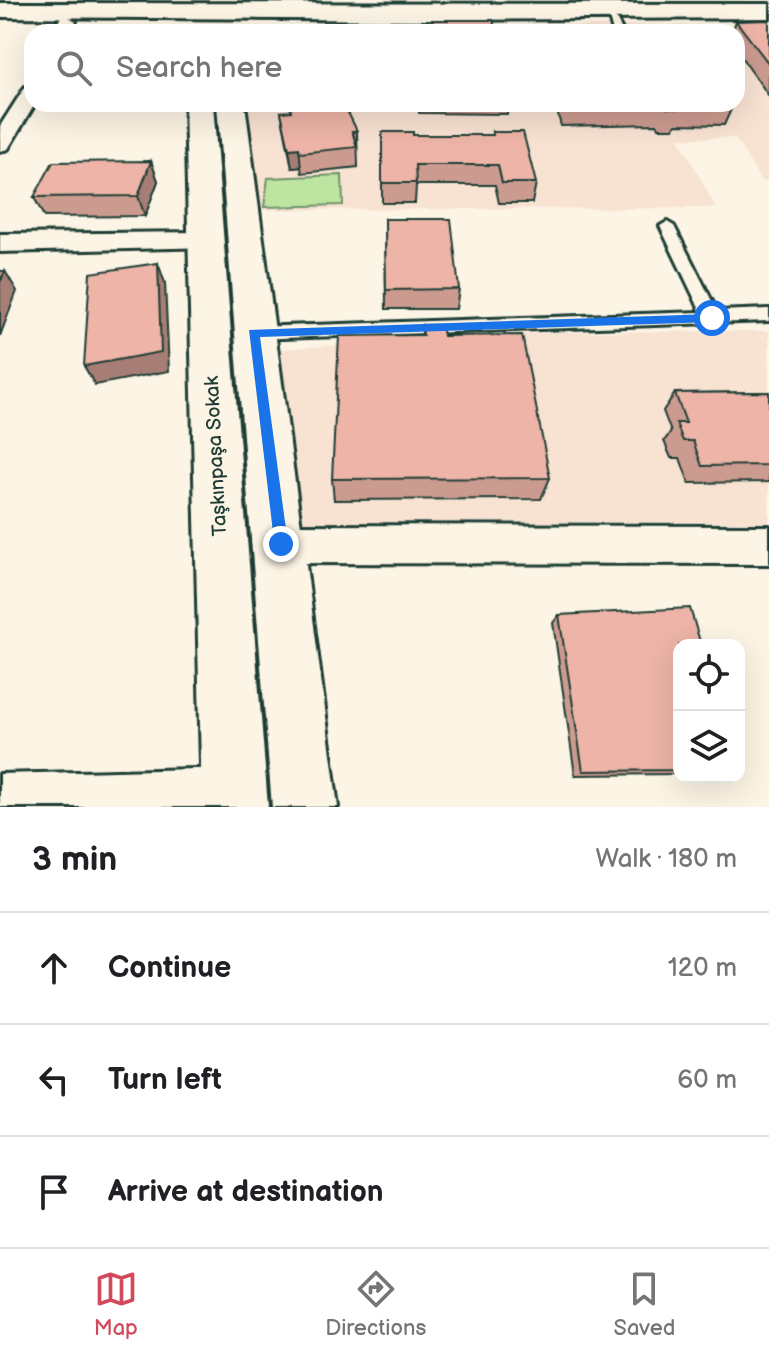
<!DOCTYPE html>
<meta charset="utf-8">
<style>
:root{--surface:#fff;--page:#f6f6f6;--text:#202124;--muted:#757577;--line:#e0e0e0;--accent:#d1495b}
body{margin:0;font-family:"Balsamiq Sans",sans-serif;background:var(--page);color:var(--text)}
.controls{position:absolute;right:24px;bottom:24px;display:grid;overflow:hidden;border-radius:16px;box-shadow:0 8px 32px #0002}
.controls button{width:72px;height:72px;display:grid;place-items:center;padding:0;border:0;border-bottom:2px solid var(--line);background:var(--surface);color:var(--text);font:40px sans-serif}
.stop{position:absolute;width:24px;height:24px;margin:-18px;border:6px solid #1a73e8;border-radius:50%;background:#fff}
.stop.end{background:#1a73e8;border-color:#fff;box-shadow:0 2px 8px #0008}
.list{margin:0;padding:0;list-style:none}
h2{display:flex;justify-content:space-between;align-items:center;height:104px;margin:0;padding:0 32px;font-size:34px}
h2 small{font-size:26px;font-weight:400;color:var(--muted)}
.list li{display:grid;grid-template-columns:52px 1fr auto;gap:24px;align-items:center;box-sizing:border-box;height:112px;padding:0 32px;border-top:2px solid var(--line)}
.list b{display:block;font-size:30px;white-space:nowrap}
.list em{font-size:26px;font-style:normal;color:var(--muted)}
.icon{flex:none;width:44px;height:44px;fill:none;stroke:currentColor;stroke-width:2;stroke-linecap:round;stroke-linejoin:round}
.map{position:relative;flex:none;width:769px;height:807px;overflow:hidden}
.search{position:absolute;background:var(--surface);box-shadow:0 8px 32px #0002;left:24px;right:24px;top:24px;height:88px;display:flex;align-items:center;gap:20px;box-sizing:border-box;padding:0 28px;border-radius:24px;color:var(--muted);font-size:30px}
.sheet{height:440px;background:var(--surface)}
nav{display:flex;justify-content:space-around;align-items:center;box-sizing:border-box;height:112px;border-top:2px solid var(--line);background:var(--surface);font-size:22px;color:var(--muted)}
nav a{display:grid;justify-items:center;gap:4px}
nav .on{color:var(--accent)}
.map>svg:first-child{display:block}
.built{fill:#f8e2d2}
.green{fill:#bde5a1;stroke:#6e916a;stroke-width:2}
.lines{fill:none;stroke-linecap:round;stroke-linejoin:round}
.lane-casing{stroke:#1f3d34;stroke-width:6}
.street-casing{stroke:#1f3d34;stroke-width:6}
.secondary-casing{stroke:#1f3d34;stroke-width:6}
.lane{fill:#fcf5e5;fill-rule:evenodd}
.street{fill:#fcf5e5;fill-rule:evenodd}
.secondary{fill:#fcf5e5;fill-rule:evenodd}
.wall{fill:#cc9b90;stroke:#1f3d34;stroke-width:2}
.shaded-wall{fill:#a67e75;stroke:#1f3d34;stroke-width:2}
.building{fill:#edb4a7;stroke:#1f3d34;stroke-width:2}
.route{fill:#1a73e8}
.labels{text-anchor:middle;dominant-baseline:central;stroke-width:8;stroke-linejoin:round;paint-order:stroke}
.street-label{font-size:20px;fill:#1f3d34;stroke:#fcf5e5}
</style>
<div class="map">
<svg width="769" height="807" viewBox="0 0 769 807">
<rect width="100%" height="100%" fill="#fcf5e5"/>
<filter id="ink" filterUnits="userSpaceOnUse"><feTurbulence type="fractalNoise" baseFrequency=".0125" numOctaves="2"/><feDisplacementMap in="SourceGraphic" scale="16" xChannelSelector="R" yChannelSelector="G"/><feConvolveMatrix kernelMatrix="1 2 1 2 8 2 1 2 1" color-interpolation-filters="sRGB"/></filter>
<g filter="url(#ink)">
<g class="built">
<path d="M769 25V181H761L735 138H679L716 208 258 210 242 104H737V32H347L348 27Z"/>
<path d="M769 331V522H297L278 349 563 332Z"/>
</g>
<path class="green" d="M342 175 343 205 264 207 268 178Z"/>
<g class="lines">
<defs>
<g id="lane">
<path d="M609 17H615L623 32H613Z"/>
<path d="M667 222 674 226 717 311 769 309V321L253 339 245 333 253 327 701 312 660 226Z"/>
</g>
<g id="street">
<path d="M67 16 76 21 70 32H52L61 17Z"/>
<path d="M32 85V104H35L8 149 0 151V126L25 87Z"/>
<path d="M205 232 215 235 219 241 215 247 0 252V234Z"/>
<path d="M281 525 769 526V564L281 563 267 557 261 544 267 531Z"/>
<path d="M234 768 252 775 259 793 253 807H0V774Z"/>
</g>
<g id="secondary">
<path d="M0 3 769 4V18L432 20 0 17Z"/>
<path d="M185 104H213L268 807H202Z"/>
<path d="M217 104H245L338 807H272Z"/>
</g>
</defs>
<use href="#lane" class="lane-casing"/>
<use href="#street" class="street-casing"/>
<use href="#secondary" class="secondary-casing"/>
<use href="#lane" class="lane"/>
<use href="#street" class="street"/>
<use href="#secondary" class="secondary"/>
</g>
<g class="wall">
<path d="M769 20V96L737 51V32H732L736 21Z"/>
<path d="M419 104H509L507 114 419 113Z"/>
<path d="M559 104H732L733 105 724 125 676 124 674 128H659L657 124 561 126 557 111Z"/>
<path d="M281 112 357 131 358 167 302 173 301 167 292 168Z"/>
<path d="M382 132 413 135H492V132L536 183 532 203H499L495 185H416L415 203H382Z"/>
<path d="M151 161 158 181 145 216 44 217 34 197Z"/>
<path d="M385 219 459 289 456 309H386Z"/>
<path d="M422 325 443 336 550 478 541 499 334 500 332 479 422 335Z"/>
<path d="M769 392V482L689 483 680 458H671L664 441 671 432 663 411 675 393Z"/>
<path d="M559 615 679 645V774L575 775 553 623Z"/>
</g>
<g class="shaded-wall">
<path d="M352 131H357V147Z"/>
<path d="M299 148 301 167 292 168 289 149Z"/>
<path d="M151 161 158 181 145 216 138 196Z"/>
<path d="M158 263 165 283 169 371 95 385 84 366Z"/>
<path d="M5 271 17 291 0 336V282Z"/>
</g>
<g class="building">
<path d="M427 20H493L496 32H425Z"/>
<path d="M769 20V64L736 21Z"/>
<path d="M319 30V32H294V31Z"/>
<path d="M310 104H344L357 131H352L357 147 300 153 299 148 289 149 281 112 291 111 290 106Z"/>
<path d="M565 104H732L733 105H680L682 109 666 108 664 105 566 106Z"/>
<path d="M382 132H413V135H493L492 132H523L536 183H502L498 165H415L416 183H382Z"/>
<path d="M151 161 138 196 34 197 53 162Z"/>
<path d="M385 219H451L459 289 386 290Z"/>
<path d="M158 263 161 352 84 366 90 273Z"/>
<path d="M0 271H5L0 282Z"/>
<path d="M422 325H441L443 336 522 335 550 478 332 479 339 336 423 335Z"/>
<path d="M769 392V465L702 466 693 441H683L676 423H686L675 393Z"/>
<path d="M690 608 701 645H679V770L583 771 559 615Z"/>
</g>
</g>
<path class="route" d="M712 314 717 318 712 322 260 337 288 544 286 549H275L249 330Z"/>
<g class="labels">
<g class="street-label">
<text transform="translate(216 456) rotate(-93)">Taşkınpaşa Sokak</text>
</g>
</g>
</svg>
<div class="controls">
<button><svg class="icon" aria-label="locate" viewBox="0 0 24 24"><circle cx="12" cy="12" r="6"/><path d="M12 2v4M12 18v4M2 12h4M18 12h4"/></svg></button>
<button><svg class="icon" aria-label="layers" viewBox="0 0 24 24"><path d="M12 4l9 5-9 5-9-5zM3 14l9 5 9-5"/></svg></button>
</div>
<div class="stop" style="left:712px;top:318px"></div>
<div class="stop end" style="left:281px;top:544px"></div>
<div class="search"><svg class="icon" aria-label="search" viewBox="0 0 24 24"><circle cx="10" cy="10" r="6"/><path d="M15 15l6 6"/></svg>Search here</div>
</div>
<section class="sheet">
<h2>3 min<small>Walk · 180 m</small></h2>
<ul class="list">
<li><svg class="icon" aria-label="ahead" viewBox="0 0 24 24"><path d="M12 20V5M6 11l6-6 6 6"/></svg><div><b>Continue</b></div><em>120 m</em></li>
<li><svg class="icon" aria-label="left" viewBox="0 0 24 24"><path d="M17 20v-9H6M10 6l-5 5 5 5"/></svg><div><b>Turn left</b></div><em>60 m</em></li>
<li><svg class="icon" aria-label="arrive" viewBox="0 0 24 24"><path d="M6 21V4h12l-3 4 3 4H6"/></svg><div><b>Arrive at destination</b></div></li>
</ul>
</section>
<nav>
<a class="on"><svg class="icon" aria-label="map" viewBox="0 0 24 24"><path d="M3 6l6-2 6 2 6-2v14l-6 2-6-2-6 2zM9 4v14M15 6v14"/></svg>Map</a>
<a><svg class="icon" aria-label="directions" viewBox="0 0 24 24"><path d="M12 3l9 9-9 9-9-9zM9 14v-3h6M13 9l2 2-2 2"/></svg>Directions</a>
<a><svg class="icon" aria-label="saved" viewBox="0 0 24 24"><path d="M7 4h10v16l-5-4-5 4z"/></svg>Saved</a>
</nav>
